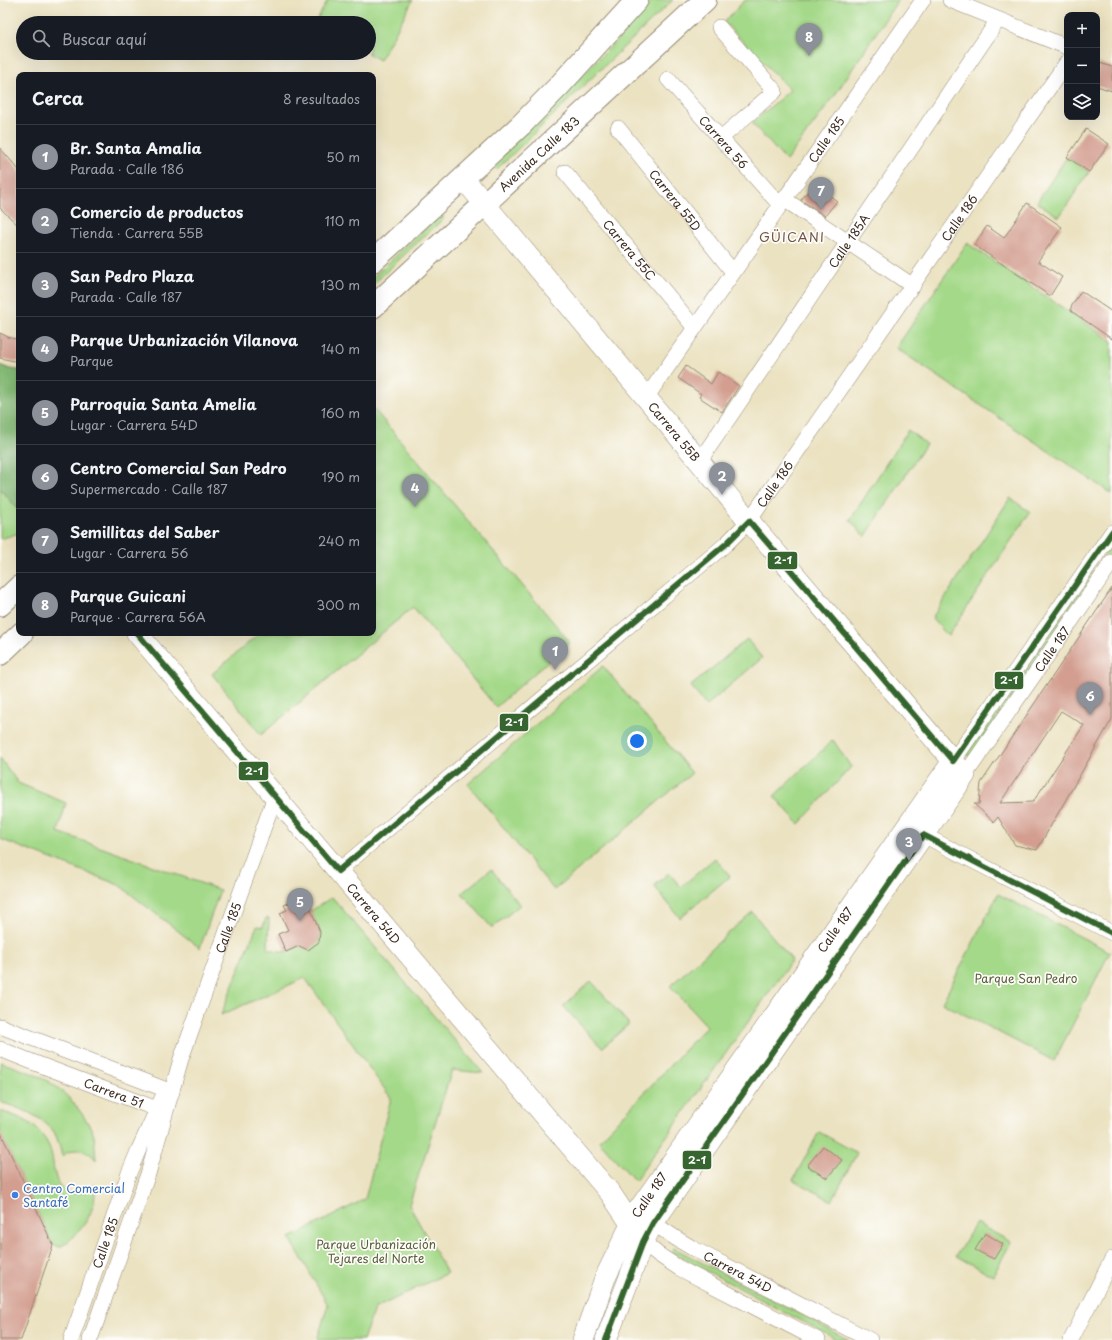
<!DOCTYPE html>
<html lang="es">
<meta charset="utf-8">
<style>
:root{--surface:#171b24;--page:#20242c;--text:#f1f3f6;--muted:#9ea1a6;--line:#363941;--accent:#8c9099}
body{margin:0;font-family:"Playpen Sans",sans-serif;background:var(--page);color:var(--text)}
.controls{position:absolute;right:12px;top:12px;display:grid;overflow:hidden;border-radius:8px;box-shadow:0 4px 16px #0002}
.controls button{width:36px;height:36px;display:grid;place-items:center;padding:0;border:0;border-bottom:1px solid var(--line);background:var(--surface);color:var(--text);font:20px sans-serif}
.you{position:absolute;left:637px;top:741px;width:14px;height:14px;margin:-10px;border:3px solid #fff;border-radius:50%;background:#1a73e8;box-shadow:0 0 0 6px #1a73e833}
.badge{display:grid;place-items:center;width:26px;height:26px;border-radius:50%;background:var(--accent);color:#fff;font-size:13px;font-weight:700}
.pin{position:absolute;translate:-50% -33px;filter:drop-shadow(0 1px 2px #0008)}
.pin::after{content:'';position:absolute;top:21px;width:14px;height:12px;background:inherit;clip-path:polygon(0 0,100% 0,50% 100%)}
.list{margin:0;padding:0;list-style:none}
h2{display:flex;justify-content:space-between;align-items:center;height:52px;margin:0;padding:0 16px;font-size:17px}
h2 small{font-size:13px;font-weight:400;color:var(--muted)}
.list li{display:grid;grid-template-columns:26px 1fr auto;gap:12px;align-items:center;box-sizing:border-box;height:64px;padding:0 16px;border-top:1px solid var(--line)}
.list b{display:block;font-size:15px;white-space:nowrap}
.list p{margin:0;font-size:13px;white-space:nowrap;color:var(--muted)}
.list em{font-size:13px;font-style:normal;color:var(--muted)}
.icon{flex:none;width:22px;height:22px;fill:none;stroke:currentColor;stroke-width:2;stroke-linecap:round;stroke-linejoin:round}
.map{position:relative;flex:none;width:1112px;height:1340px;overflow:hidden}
.search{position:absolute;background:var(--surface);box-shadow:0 4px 16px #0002;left:16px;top:16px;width:360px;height:44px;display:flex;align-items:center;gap:10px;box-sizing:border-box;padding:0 14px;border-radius:22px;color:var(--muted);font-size:15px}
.panel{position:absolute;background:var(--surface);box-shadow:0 4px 16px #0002;left:16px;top:72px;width:360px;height:564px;border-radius:8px}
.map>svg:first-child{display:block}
.green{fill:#a4d989;stroke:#708254}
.forest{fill:#83b975;stroke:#5f724a}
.building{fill:#d39e90;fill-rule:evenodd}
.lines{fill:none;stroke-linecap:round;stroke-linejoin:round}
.street-casing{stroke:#938670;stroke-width:16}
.secondary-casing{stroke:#938670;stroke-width:22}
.primary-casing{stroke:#938670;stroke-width:24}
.street{stroke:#fff;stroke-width:15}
.secondary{stroke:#fff;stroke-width:21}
.primary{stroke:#fff;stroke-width:22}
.bus-1-casing{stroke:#fdfcf7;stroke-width:9}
.bus-1{stroke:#36652f;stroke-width:6}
.shop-dot{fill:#3f7fe0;stroke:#fdfcf7;stroke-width:1.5}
.labels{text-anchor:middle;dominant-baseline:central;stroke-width:3.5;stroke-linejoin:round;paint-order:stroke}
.street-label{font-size:12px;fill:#3b2a1e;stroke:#fdfcf7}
.park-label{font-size:12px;fill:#5a5f3e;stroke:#fdfcf7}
.shop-label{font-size:12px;fill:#366cbe;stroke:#fdfcf7;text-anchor:start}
.neighbourhood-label{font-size:13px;letter-spacing:1px;fill:#705346;stroke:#fdfcf7}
.line-badge{stroke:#fdfcf7;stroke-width:1.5}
.badge-label{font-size:11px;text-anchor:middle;font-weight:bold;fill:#fff}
</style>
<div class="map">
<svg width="1112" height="1340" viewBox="0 0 1112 1340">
<rect width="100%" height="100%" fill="#fdfcf7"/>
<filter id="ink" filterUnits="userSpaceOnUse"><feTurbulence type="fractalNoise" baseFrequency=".025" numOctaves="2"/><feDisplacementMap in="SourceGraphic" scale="8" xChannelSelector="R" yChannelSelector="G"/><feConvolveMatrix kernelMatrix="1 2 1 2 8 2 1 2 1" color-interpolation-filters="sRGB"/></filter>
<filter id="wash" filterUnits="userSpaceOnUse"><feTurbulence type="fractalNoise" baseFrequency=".012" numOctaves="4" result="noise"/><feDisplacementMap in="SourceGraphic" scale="16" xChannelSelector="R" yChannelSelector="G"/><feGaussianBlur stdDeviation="0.9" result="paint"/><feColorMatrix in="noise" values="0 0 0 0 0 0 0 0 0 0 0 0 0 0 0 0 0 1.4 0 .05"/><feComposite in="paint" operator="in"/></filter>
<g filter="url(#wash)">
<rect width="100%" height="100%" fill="#ebe2c1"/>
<g class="green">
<path d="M328 0H413L380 60 367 53H369V23H315Z"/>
<path d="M653 0H673L497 169 493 165 620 37Z"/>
<path d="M745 0H898L833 98 786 161 752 123 790 90 724 22Z"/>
<path d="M1067 157 1089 172 1059 217 1037 202Z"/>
<path d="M441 214 444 218 373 284V277Z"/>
<path d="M967 243 1112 341V494L896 348Z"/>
<path d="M373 408 570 642 496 707 413 607 261 735 212 674 260 633H373Z"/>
<path d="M908 430 926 444 865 537 850 520Z"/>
<path d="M0 489 19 510V533L0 539Z"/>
<path d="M1010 498 1030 512 948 636 932 618Z"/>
<path d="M1112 544V552L972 755 969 756 967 754 968 751Z"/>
<path d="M747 639 762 658 706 706 691 686Z"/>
<path d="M603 666 692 773 554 890 468 784Z"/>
<path d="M833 740 851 767 799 824 774 796Z"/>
<path d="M0 758 18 783 66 803 58 832 220 890 200 948 119 885 0 839Z"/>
<path d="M715 858 730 876 680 918 654 886 669 873 681 887Z"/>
<path d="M491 869 520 905 492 928 462 893Z"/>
<path d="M998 894 1110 952 1054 1061 942 1003Z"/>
<path d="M332 897 483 1073 452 1070 409 1205 447 1273 374 1309 363 1340H317L328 1305 290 1238 365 1199 391 1098 305 978 221 1015 246 952 257 926 263 927 266 918H269L268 949 286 952 299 946 319 942 320 932 311 911Z"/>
<path d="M752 912 792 960 635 1181 599 1141 707 1026 670 986Z"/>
<path d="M591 981 629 1024 602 1048 563 1006Z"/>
<path d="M0 1062C36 1074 59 1081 82 1114 86 1120 92 1128 94 1136 95 1143 95 1152 96 1160 87 1148 73 1147 62 1156 60 1148 58 1139 54 1132 41 1115 19 1108 0 1102Z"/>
<path d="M0 1111C16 1116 32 1121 42 1135 55 1151 51 1162 56 1178 62 1198 84 1197 96 1184 95 1191 95 1199 93 1206 88 1223 75 1238 60 1247L53 1245 6 1145 0 1143Z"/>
<path d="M819 1132 857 1153 832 1201 793 1180Z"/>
<path d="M976 1223 1011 1242 993 1276 956 1256Z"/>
<path d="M674 1248 849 1340H838L671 1252Z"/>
</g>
<path class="forest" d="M0 365 10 369 19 370V510L0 489Z"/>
<g id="blocks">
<g class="building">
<path d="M1100 63 1112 67V91L1097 86V71Z"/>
<path d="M1086 129 1109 144 1089 172 1067 157Z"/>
<path d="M0 148 19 170V226L0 208Z"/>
<path d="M814 183 837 201 825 216 801 200Z"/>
<path d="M1027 203 1062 227 1038 261 1062 277 1050 296 974 245 987 226 1004 238Z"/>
<path d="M1081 291 1112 312V339L1071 311V307Z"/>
<path d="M0 333 8 337 19 340V362L0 358Z"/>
<path d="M686 366 711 384 718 372 739 386 722 412 699 397 701 394 678 378Z"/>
<path d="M1112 588V719L1037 850 1015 845 998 817 994 822 974 804H979L981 783ZM1061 711 1084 725 1033 802 1000 803Z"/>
<path d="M300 898 302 902 307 900 320 932 319 942 308 950 299 946 286 952 278 934 288 930 280 913 287 910 284 905Z"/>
<path d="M0 1131 53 1245 21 1340H0Z"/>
<path d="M823 1146 842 1160 827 1178 807 1166Z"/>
<path d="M985 1233 1003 1244 994 1259 975 1250Z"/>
</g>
</g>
</g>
<g filter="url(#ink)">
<use href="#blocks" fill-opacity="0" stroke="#938670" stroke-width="1"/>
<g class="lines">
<defs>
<g id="street">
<path d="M950 0 1067 47"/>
<path d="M719 27 775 91 721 138"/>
<path id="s1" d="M668 79 780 205"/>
<path id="s2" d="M618 128 733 272"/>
<path id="s3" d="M565 172 694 327"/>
<path d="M784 199 913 286"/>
<path id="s4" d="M646 398 923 0"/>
<path id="s5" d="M699 462 998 20"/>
<path d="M953 761 1112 532"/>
<path id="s6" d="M965 775 1112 562"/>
<path d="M914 830 1112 933"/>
<path id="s7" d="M338 871 726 544 749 521 1067 62"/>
<path d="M0 1026 172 1092"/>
<path id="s8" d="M0 1049 35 1063 165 1112"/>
<path id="s9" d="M653 1223 677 1239 694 1249 870 1340"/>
<path d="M643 1242 659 1255 679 1268 818 1340"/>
<path id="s10" d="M71 1340 129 1173 139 1149 163 1096"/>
<path id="s11" d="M90 1340 148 1174 181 1059 275 796"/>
<path d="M1071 1340 1112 1259"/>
</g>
<g id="secondary">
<path id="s12" d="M463 178 749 521 965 775 653 1223 643 1242 606 1340"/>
<path id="s13" d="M137 633 611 1194 643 1242"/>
<path id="s14" d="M583 1340 605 1278 637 1212 953 761"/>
</g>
<g id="primary">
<path d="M373 261 521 125 559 86 637 0"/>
<path id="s15" d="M373 307 705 0"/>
<path d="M0 605 19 587"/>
<path d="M0 654 22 633"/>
</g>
</defs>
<use href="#street" class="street-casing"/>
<use href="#secondary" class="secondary-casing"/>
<use href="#primary" class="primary-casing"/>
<use href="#street" class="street"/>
<use href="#secondary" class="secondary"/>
<use href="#primary" class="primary"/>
<defs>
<g id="bus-1">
<path d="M137 633 338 871 726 544 749 521 953 761 1112 532"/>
<path d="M606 1340 643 1242 653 1223 923 835 1112 933"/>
</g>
</defs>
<use href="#bus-1" class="bus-1-casing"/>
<use href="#bus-1" class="bus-1"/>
</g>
</g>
<circle class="shop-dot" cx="15" cy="1195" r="4"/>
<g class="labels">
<g class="street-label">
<text stroke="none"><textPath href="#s4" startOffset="315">Calle 185</textPath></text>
<text stroke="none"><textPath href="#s1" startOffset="84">Carrera 56</textPath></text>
<text stroke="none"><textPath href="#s15" startOffset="226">Avenida Calle 183</textPath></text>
<text stroke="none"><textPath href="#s2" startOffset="92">Carrera 55D</textPath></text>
<text stroke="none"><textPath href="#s7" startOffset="909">Calle 186</textPath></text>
<text stroke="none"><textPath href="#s5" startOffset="267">Calle 185A</textPath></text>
<text stroke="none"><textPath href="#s3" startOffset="101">Carrera 55C</textPath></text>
<text stroke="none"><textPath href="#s12" startOffset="330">Carrera 55B</textPath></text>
<text stroke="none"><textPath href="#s7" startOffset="585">Calle 186</textPath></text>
<text stroke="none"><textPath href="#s6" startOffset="153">Calle 187</textPath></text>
<text stroke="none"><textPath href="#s13" startOffset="367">Carrera 54D</textPath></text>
<text stroke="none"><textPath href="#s11" startOffset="435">Calle 185</textPath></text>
<text stroke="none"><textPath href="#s14" startOffset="484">Calle 187</textPath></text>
<text stroke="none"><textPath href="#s8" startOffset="122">Carrera 51</textPath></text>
<text stroke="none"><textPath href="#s14" startOffset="160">Calle 187</textPath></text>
<text stroke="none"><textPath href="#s10" startOffset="103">Calle 185</textPath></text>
<text stroke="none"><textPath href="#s9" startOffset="98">Carrera 54D</textPath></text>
</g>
<g class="park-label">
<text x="1026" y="978">Parque San Pedro</text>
<text x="376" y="1244">Parque Urbanización<tspan x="376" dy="14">Tejares del Norte</tspan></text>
</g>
<g class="shop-label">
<text x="23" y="1188">Centro Comercial<tspan x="23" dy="14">Santafé</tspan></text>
</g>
<g class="neighbourhood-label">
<text x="792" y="236">GÜICANI</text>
</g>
</g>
<g class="line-badge">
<rect x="767" y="551" width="31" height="19" rx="4" fill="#36652f"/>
<rect x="994" y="671" width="30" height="19" rx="4" fill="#36652f"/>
<rect x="499" y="713" width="30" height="19" rx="4" fill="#36652f"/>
<rect x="238" y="761" width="31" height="20" rx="4" fill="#36652f"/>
<rect x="682" y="1150" width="30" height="20" rx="4" fill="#36652f"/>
</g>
<g class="badge-label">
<text x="783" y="564">2-1</text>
<text x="1009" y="684">2-1</text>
<text x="514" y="726">2-1</text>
<text x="254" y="775">2-1</text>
<text x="697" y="1164">2-1</text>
</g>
</svg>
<div class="controls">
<button>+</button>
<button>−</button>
<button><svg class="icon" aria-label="layers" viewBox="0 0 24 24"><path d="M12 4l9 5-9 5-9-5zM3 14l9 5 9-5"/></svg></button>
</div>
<div class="you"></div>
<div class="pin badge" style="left:555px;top:670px">1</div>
<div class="pin badge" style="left:722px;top:495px">2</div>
<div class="pin badge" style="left:909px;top:861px">3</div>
<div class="pin badge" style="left:415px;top:507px">4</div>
<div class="pin badge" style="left:300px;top:921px">5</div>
<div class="pin badge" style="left:1090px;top:715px">6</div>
<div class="pin badge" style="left:821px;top:210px">7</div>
<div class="pin badge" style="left:809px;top:56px">8</div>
<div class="search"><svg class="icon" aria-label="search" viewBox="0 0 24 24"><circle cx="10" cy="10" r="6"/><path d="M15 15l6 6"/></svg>Buscar aquí</div>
<section class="panel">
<h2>Cerca<small>8 resultados</small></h2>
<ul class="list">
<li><span class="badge">1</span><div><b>Br. Santa Amalia</b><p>Parada · Calle 186</p></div><em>50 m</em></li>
<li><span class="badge">2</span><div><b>Comercio de productos</b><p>Tienda · Carrera 55B</p></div><em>110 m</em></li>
<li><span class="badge">3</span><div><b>San Pedro Plaza</b><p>Parada · Calle 187</p></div><em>130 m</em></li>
<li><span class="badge">4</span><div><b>Parque Urbanización Vilanova</b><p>Parque</p></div><em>140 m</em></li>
<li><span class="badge">5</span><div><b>Parroquia Santa Amelia</b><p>Lugar · Carrera 54D</p></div><em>160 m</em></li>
<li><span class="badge">6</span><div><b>Centro Comercial San Pedro</b><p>Supermercado · Calle 187</p></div><em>190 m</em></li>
<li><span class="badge">7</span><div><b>Semillitas del Saber</b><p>Lugar · Carrera 56</p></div><em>240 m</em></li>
<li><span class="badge">8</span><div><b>Parque Guicani</b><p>Parque · Carrera 56A</p></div><em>300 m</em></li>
</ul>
</section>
</div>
